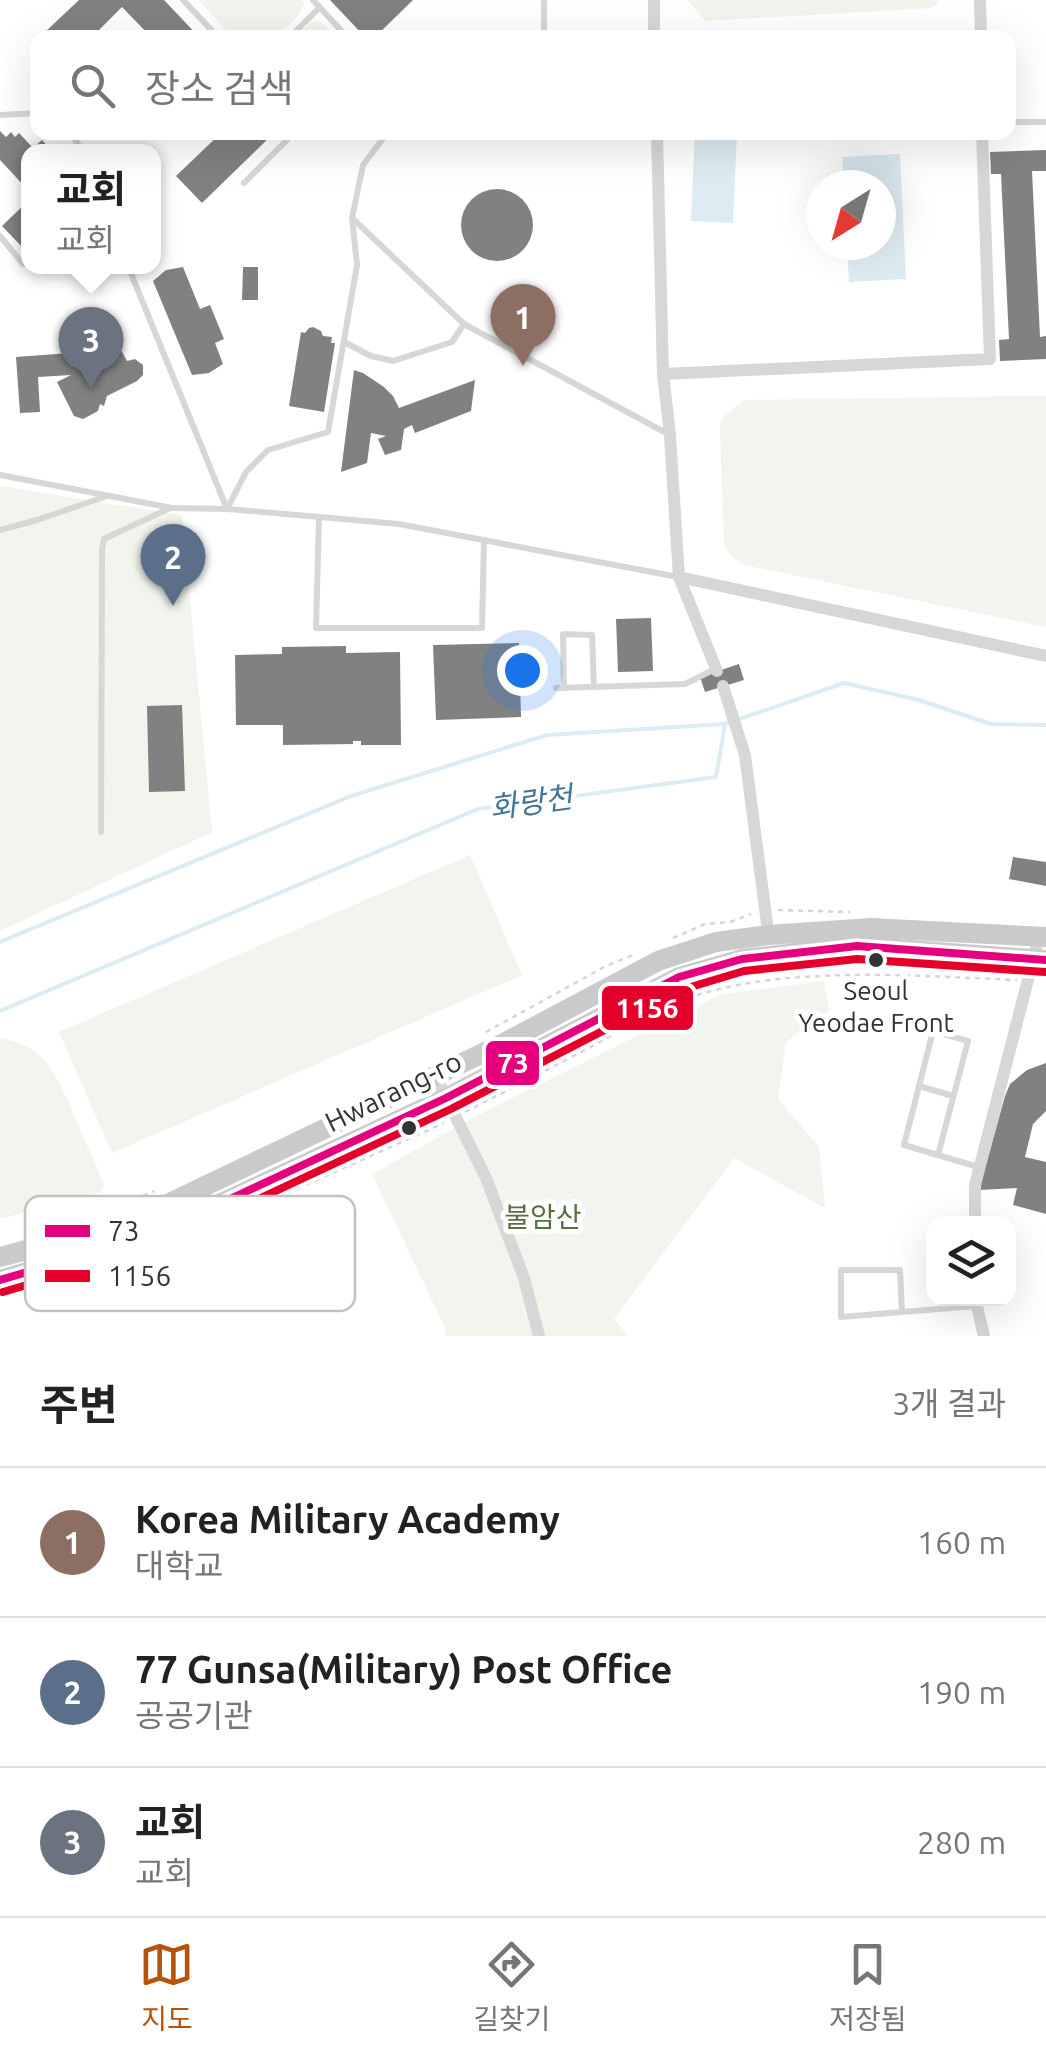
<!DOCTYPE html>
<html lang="ko">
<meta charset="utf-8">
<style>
:root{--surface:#fff;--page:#f2f2f2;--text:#222;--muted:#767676;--line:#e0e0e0;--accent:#b45309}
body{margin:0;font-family:Ubuntu,"Noto Sans KR",sans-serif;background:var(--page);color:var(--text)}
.controls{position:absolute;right:30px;bottom:30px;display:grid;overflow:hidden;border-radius:20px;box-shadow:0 10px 40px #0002}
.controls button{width:90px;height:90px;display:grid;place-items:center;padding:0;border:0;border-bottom:2px solid var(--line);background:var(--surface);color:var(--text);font:50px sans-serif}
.compass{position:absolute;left:806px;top:170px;width:90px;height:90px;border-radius:50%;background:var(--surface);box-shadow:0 10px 40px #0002;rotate:217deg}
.you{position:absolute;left:522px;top:670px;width:35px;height:35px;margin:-25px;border:8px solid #fff;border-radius:50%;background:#1a73e8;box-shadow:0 0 0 15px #1a73e833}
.badge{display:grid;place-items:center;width:65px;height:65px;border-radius:50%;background:var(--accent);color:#fff;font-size:32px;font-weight:700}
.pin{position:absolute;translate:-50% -82px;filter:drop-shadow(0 2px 5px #0008)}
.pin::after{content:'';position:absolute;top:52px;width:35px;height:30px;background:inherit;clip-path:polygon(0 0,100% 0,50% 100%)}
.popup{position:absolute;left:21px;top:144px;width:140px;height:130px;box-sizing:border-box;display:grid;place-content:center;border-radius:20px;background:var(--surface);filter:drop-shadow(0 2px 8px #0005);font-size:32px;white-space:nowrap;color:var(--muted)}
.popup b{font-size:38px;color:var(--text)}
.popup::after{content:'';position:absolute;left:50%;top:100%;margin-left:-20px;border:20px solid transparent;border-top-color:var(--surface)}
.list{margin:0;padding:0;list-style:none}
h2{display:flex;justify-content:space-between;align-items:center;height:130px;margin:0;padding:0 40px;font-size:42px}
h2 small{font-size:32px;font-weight:400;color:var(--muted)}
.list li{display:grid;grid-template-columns:65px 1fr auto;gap:30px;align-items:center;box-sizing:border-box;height:150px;padding:0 40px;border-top:2px solid var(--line)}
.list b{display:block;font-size:38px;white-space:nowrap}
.list p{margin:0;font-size:32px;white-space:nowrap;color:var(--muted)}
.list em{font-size:32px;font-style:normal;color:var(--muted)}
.icon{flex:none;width:55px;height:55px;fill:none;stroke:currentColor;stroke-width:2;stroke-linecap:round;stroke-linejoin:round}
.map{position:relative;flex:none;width:1046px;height:1336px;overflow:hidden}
.search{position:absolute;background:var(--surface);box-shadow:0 10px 40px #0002;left:30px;right:30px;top:30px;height:110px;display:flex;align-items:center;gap:25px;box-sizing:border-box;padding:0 35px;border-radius:20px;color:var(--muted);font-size:38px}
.sheet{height:580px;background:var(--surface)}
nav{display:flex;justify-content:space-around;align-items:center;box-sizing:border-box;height:140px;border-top:2px solid var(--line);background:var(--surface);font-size:28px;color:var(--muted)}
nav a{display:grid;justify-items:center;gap:5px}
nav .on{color:var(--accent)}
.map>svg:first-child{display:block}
.green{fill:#f1f5ed}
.water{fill:#ddebf3}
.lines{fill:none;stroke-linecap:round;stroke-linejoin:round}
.stream{stroke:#ddebf3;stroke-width:4}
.building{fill:#818181}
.path{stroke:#d6d6d6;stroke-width:2.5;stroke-dasharray:5 5;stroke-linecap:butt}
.lane{stroke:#d7d7d7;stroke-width:6}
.street{stroke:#d7d7d7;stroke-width:12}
.primary{stroke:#cacaca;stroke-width:20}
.bus-1-casing{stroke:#fff;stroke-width:15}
.bus-2-casing{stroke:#fff;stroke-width:15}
.bus-1{stroke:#e5007d;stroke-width:8}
.bus-2{stroke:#e4002b;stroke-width:8}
.bus-dot{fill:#333;stroke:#fff;stroke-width:4}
.labels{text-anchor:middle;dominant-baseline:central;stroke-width:10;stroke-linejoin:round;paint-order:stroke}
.bus-label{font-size:26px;fill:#333;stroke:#fff}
.street-label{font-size:28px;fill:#333;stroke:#fff}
.park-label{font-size:28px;fill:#56703f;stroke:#fff}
.water-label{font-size:30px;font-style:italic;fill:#3f7597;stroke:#fff}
.key{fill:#fff;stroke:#c2c2c2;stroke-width:2.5}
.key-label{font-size:28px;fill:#333}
.line-badge{stroke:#fff;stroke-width:4}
.badge-label{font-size:28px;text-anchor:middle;font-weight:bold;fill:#fff}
</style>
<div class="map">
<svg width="1046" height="1336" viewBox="0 0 1046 1336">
<rect width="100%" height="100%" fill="#fff"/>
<g class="green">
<path d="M199 0H302L304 5 296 18 277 37 233 38Z"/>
<path d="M687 0H938V2L932 8 705 21Z"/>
<path d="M315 21 321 22 336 37H295L311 22Z"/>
<path d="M1046 396V627L744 565 733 558 724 546 720 427 722 418 744 400Z"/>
<path d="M0 486 182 515 212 832 0 931Z"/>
<path d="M470 855 522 975 112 1153 59 1032Z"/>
<path d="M824 981 829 1011 786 1042 778 1099 819 1147 825 1208 734 1158 614 1319 628 1336H445L446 1330 372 1174 484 1112 722 994Z"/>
<path d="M0 1038C48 1045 59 1081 76 1120 85 1141 95 1163 104 1185L101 1192 0 1219Z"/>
</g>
<g class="water">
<path d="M695 133H737L733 223 691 221Z"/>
<path d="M900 154 906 279 849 282 847 245H881V185H844L842 157Z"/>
</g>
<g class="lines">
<g class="stream">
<path d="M0 942 351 796 547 735 725 724"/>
<path d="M0 1011 478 809 716 777 725 724 844 683 919 700 991 724 1046 725"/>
</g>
</g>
<g class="building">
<path d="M79 0H164L200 38H152L122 7 91 38H46L43 34Z"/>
<path d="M330 0H413L374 38H366Z"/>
<path d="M0 131 6 137 11 132 15 137 19 133 33 148 42 140 53 152H28V190L0 160Z"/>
<path d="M222 132H275L202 203 176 176Z"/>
<path d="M1046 150V171H1032L1040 337 1046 336V359L1000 361 999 340 1009 339 1001 174H991L990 152Z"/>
<circle cx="497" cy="225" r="36"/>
<path d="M28 201V246L25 250 2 226Z"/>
<path d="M183 267 200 309 210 305 224 339 215 343 223 364 209 373 192 375 153 281 166 270Z"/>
<path d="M243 267H258V300H242Z"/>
<path d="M313 327 321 331 323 336 332 337 331 343H335L324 412 289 406 301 332 305 333 309 328Z"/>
<path d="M94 347 105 350 103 359 121 350 127 361 135 359 143 365V375L137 381 107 396 104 406 100 404 98 411 83 419 74 416 57 382 71 375 38 377 40 412 20 413 16 357 70 353 71 366 84 362 86 355 91 357Z"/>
<path d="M354 370 363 373 384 387 393 396 399 408 475 380 471 411 415 433 412 425 404 429 401 450 385 455 378 439 386 436 371 433 367 463 341 472Z"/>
<path d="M651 618 653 671 618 672 616 619Z"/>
<path d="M519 643 521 717 436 720 433 645Z"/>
<path d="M346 646V653L400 652 401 745H361V741H353V744L283 745V725H236L235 655 282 654V647Z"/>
<path d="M739 664 744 680 705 692 700 677Z"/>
<path d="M182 705 185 791 149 792 147 706Z"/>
<path d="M1013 857 1046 862V886L1009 879Z"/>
<path d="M1046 1063V1111L1033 1124 1025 1157 1046 1162V1214L1013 1205 1017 1188 979 1190 1005 1096 1010 1084 1027 1070Z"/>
</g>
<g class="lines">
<g class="path">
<path d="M778 910 850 912"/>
<path d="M673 938 705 924 730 922 751 914"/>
<path d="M486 1032 606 966 633 955"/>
<path d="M465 1112C508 1090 551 1068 594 1045 630 1026 664 1004 704 993 798 966 919 976 1017 980"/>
<path d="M106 1211 154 1191"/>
<path d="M26 1290 51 1287 116 1270 444 1123"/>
</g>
<g class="lane">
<path d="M183 0 219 38"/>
<path d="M313 0 348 38"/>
<path d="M544 0V38"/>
<path d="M289 38 320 7"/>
<path d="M0 115 38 113"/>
<path d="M1008 122H1046"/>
<path d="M71 132 82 152"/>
<path d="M244 183 295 132"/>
<path d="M352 218 464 324 668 434"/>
<path d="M0 236 23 264 28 259"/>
<path d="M128 266 227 509 246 472 268 450 328 432 357 265 352 218 363 165 388 132"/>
<path d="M344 342 371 356 393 361 452 342 464 324"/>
<path d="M0 475 172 508 227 509 399 524 678 577"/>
<path d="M319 518 316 628H482L484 540"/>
<path d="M0 530 37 520 107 496"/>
<path d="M556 688 685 684 715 669"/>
<path d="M564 688 563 634 592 635 594 687"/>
<path d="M101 832 102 549 104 539 170 508"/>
<path d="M919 1086 953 1096"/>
<path d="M938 1155 968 1041 933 1031 904 1145 978 1167"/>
<path d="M902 1312 900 1270H841V1317L975 1306"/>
</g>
<g class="street">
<path d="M654 0V38"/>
<path d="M980 0 981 38"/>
<path d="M657 132 663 374 670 435 679 577 1046 656"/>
<path d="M663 374 990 359 982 132"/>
<path d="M679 577 717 671"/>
<path d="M723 686 745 755 769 939"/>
<path d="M436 1077 486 1178 524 1278 539 1336"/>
<path d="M975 1224V1185L1039 937"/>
<path d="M975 1298 984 1336"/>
</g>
<g class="primary">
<path d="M0 1257 130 1222 504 1043 658 961 716 942 768 935 871 928 1046 937"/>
<path d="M0 1280 151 1236 446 1098 679 977 742 959 857 946 1046 960"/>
</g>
<defs>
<path id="bus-1" d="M0 1280 151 1236 446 1098 679 977 742 959 857 946 1046 960"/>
<path id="bus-2" d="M3 1292 156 1247 451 1109 684 989 744 971 857 959 1045 972"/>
</defs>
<use href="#bus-1" class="bus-1-casing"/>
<use href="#bus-2" class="bus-2-casing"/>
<use href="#bus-1" class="bus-1"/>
<use href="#bus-2" class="bus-2"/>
</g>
<g class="bus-dot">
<circle cx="876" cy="960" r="9"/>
<circle cx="409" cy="1128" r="9"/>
</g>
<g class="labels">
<g class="bus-label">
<text x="876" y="990">Seoul<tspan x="876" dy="32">Yeodae Front</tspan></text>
</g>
<g class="street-label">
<text transform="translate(393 1091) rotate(-26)">Hwarang-ro</text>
</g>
<g class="park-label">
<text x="543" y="1216">불암산</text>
</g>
<g class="water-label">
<text transform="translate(531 802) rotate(-8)">화랑천</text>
</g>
</g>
<rect x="25" y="1196" width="330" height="115" rx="15" class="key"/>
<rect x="45" y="1225" width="45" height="12" fill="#e5007d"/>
<rect x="45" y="1270" width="45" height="12" fill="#e4002b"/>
<g class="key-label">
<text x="108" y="1241">73</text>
<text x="108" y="1286">1156</text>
</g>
<g class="line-badge">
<rect x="600" y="984" width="95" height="48" rx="10" fill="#e4002b"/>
<rect x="484" y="1039" width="57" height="48" rx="10" fill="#e5007d"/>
</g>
<g class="badge-label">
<text x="647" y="1018">1156</text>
<text x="513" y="1073">73</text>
</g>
</svg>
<div class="controls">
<button><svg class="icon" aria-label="layers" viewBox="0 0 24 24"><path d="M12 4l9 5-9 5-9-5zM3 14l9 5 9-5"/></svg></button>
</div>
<svg class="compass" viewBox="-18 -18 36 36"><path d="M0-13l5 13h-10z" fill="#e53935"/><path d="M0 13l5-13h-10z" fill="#767676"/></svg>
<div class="you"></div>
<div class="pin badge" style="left:523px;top:366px;background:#8d6e63">1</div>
<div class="pin badge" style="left:173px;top:606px;background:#5c6f8a">2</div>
<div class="pin badge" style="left:91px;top:389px;background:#6b7280">3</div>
<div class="popup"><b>교회</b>교회</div>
<div class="search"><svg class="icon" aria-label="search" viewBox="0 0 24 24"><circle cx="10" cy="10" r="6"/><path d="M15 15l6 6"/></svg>장소 검색</div>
</div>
<section class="sheet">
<h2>주변<small>3개 결과</small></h2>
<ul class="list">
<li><span class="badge" style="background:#8d6e63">1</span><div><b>Korea Military Academy</b><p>대학교</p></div><em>160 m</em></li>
<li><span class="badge" style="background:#5c6f8a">2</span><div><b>77 Gunsa(Military) Post Office</b><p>공공기관</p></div><em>190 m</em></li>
<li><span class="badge" style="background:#6b7280">3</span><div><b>교회</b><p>교회</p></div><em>280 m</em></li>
</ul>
</section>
<nav>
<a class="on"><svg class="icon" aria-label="map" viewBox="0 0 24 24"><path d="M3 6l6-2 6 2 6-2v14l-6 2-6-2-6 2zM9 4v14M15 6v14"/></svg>지도</a>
<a><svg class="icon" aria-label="directions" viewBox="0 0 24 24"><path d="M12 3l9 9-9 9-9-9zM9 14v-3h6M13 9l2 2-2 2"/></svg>길찾기</a>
<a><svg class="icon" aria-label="saved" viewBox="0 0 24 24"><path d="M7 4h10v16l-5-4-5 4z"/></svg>저장됨</a>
</nav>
